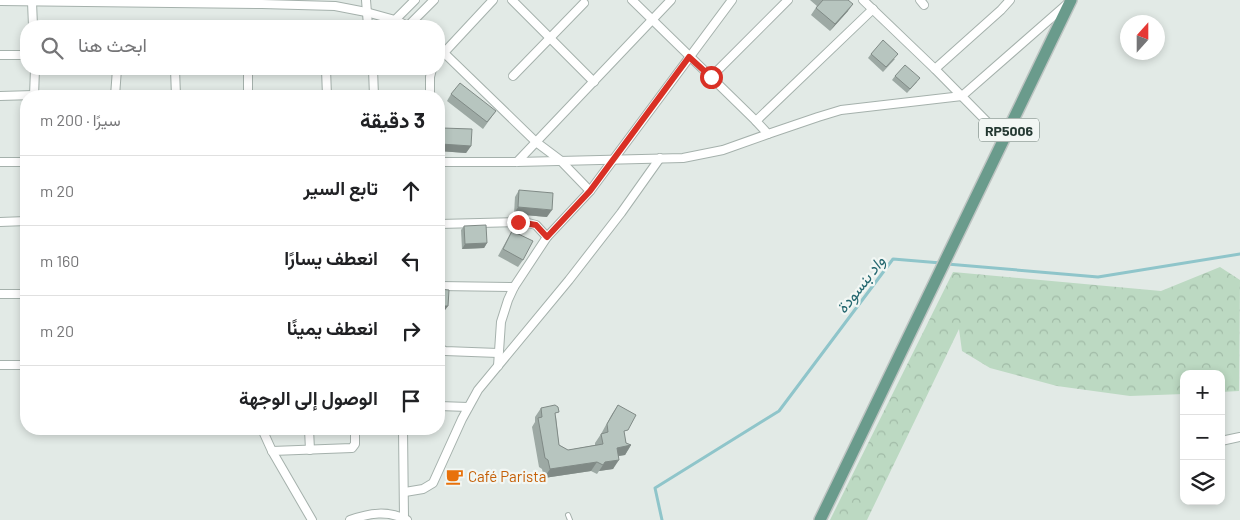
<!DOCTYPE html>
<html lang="ar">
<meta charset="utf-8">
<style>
:root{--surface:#fff;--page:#f2f2f2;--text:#202124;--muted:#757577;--line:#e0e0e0}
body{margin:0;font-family:Barlow,Vazirmatn,sans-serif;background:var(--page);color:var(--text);direction:rtl}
.controls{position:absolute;right:15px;bottom:15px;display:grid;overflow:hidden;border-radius:10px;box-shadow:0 2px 8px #0003}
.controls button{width:45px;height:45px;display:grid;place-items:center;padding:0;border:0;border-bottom:1px solid var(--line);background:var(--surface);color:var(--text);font:25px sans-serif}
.compass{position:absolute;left:1120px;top:15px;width:45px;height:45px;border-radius:50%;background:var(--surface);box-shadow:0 2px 8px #0003;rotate:21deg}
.stop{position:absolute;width:15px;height:15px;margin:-11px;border:4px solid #d93025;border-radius:50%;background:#fff}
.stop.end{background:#d93025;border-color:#fff;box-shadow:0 1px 5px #0008}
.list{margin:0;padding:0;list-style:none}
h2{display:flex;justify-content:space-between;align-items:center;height:65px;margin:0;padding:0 20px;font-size:21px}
h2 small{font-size:16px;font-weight:400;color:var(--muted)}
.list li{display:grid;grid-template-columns:32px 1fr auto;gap:15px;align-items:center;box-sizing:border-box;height:70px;padding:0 20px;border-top:1px solid var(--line)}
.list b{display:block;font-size:19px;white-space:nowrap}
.list em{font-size:16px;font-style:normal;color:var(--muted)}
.icon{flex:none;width:28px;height:28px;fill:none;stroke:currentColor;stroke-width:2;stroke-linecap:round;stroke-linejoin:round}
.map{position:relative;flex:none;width:1240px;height:520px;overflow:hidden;direction:ltr}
.search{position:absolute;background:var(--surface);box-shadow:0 2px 8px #0003;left:20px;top:20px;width:425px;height:55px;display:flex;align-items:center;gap:12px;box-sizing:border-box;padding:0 18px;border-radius:20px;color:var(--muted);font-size:19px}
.panel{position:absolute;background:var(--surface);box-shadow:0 2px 8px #0003;left:20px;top:90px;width:425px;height:345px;border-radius:20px;direction:rtl}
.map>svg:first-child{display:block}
.forest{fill:url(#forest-crowns)}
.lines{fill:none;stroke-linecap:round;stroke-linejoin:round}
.stream{stroke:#8fc5ca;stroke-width:3}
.service-casing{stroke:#a5b1ac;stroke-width:6}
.minor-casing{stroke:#a5b1ac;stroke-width:10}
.primary-casing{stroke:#bdc4c2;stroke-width:14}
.service{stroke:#fff;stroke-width:4}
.minor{stroke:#fff;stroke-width:8}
.primary{stroke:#6a9b8c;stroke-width:11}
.wall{fill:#9da9a4}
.shaded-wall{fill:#808a86}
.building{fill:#b7c5bf;stroke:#808a86}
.route{stroke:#d93025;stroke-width:6}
.labels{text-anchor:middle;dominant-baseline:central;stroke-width:4.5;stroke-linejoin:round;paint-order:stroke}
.shield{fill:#f2f7f4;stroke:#62726c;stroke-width:1}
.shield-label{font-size:14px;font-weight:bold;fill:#243932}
.food-label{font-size:15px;fill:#c56008;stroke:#f2f7f4;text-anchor:start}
.water-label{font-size:16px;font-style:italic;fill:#24676f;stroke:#f2f7f4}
</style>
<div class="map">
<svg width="1240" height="520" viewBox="0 0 1240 520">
<defs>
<pattern id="forest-crowns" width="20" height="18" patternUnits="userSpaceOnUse" patternTransform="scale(1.25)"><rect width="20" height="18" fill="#bcd9c2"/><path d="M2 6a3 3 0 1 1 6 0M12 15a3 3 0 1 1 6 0" fill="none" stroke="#a1bba7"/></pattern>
</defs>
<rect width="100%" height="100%" fill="#e2eae6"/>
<path class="forest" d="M1220 267 1240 280 1239 391 1221 392V374H1184V394L1130 396 1057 386 990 368 962 351 959 329 867 520H830L953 272 1161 291Z"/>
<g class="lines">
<g class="stream">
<path d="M947 264 1098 277 1240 254"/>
<path d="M662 520 655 488 779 411 893 259 941 263"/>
</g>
<defs>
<path id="service" d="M568 515 570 520"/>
<g id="minor">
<path d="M366 0 368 26"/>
<path d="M512 0 594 82"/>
<path d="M632 0 756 121 768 134 818 117 841 110 962 96 1066 5"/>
<path d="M863 0 935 69 1004 139"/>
<path d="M920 0 924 5"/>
<path d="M0 1 262 4 335 6 366 12 395 20 408 26"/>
<path d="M32 2 33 26"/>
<path d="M395 20 415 0"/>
<path d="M408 26 434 0"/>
<path d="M439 48 536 142 560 160 590 191"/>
<path d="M0 55H26"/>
<path d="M439 58 493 0"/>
<path d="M175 69 176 96"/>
<path d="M248 69V96"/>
<path d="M326 69 327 96"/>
<path d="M373 69 374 96"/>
<path d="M935 69 1001 10 1010 0"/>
<path d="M513 76 584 3"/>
<path d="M711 77 788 0"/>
<path d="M0 96 34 95"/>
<path d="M34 96 35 69"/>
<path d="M115 96 117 69"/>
<path d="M430 96V77L432 69"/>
<path d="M756 121 873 9"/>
<path d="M0 162H26"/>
<path d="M439 162H517L683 158 723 150 768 134"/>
<path d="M517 162 671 0"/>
<path d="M0 222 26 221"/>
<path d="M439 224 524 222 536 225 547 237"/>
<path d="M439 286 514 287"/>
<path d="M0 294H26"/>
<path d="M439 348 445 351 498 353"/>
<path d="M0 365H26"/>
<path d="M498 366 501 322 508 300 514 287 547 237 590 191 732 0"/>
<path d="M439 406 468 407"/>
<path d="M262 429 272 451 312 520"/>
<path d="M309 429 310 450"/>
<path d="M403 429 404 518"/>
<path d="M1221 441 1240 437"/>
<path d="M272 451 352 448 355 444V429"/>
<path d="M405 492 423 489 433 483 462 419 478 390 569 280 621 213 660 158"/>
<path d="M350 520C369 513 388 510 407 520"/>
</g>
<path id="primary" d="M820 520 1071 0"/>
</defs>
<use href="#service" class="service-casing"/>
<use href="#minor" class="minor-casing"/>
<use href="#primary" class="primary-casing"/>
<use href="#service" class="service"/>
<use href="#minor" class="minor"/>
<use href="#primary" class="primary"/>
</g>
<g class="wall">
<path d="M810 0H848V11L830 31 811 15 817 6Z"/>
<path d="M871 54 895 59 883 72 868 58Z"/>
<path d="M895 76 917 82 907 93 892 80Z"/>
<path d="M451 94 496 111 483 129 447 101Z"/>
<path d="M442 128 471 146 466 153 439 151V132Z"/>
<path d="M519 190 547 217 514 214 515 197Z"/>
<path d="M464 226 487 243 484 248 462 249 461 230Z"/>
<path d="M512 231 523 260 518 267 498 256 508 238Z"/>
<path d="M618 405 626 443 631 445 625 455 619 456 613 469 599 471 597 474 591 471 544 478 542 469 539 467 532 427 535 422V417L541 408 556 417 559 445 568 450 595 445V443L601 434 612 414Z"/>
</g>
<g class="shaded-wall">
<path d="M853 4 848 11 830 31 835 24Z"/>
<path d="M441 144 471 146 466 153 439 151V148Z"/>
<path d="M518 207 552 210 547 217 514 214Z"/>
<path d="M487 243 484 248 462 249 465 244Z"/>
<path d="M439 306H448L443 313H439Z"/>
<path d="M439 394H444L441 399H439Z"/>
<path d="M631 445 625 455 611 457 617 448Z"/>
<path d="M619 460 613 469 599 471 605 462Z"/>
<path d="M597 462 591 471 544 478 550 469Z"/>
</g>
<g class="building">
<path d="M823 0H848L853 4 835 24 816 8Z"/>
<path d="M883 40 898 54 886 67 871 54Z"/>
<path d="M905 65 920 78 910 89 895 76Z"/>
<path d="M460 83 496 111 487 122 451 94Z"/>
<path d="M442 128 472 129 471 146 441 144Z"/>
<path d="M519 190 553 193 552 210 518 207Z"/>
<path d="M486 225 487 243 465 244 464 226Z"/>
<path d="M512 231 533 241 523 260 503 249Z"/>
<path d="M439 289 449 290 448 306H439Z"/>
<rect x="439" y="377" width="5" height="17"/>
<path d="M555 405 558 407 559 412 555 413 559 445 568 450 603 444 601 434 608 432 607 424 618 405 636 415 628 430 624 431 626 443 631 445 617 448 619 460 605 462 603 465 597 462 550 469 548 460 545 458 538 418 542 417 541 408Z"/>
</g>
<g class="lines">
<path class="route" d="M518 222 536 225 547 237 590 191 689 57 711 77"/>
</g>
<defs>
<symbol id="cafe-bare" viewBox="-9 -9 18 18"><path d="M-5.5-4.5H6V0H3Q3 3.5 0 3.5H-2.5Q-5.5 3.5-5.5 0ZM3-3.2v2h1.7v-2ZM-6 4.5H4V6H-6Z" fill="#e8710a" stroke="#f2f7f4" stroke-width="2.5" paint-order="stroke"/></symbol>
</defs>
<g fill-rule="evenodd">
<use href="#cafe-bare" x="442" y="464" width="25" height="25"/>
</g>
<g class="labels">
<rect class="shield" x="979" y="118.5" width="60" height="23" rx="4"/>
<g class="shield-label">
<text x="1009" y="130">RP5006</text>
</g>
<g class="food-label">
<text x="468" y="476">Café Parista</text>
</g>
<g class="water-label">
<text transform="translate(860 284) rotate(-52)">واد بنسودة</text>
</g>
</g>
</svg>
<div class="controls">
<button>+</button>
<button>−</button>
<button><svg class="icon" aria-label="layers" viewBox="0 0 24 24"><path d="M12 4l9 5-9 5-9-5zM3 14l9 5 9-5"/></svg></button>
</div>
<svg class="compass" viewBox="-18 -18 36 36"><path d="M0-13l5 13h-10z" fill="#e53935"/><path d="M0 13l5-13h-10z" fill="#757577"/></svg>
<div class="stop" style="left:711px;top:77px"></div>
<div class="stop end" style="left:518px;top:222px"></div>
<div class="search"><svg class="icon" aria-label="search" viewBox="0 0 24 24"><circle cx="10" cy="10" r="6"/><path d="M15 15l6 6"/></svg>ابحث هنا</div>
<section class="panel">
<h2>3 دقيقة<small>سيرًا · 200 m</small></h2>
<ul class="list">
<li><svg class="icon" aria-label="ahead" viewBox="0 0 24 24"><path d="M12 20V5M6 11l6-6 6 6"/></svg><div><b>تابع السير</b></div><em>20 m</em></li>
<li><svg class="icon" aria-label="left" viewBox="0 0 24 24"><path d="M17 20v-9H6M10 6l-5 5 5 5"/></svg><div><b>انعطف يسارًا</b></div><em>160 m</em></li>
<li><svg class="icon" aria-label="right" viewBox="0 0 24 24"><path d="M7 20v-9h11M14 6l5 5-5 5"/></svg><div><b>انعطف يمينًا</b></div><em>20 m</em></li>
<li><svg class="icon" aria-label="arrive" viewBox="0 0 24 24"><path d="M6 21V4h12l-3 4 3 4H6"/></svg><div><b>الوصول إلى الوجهة</b></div></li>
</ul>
</section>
</div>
